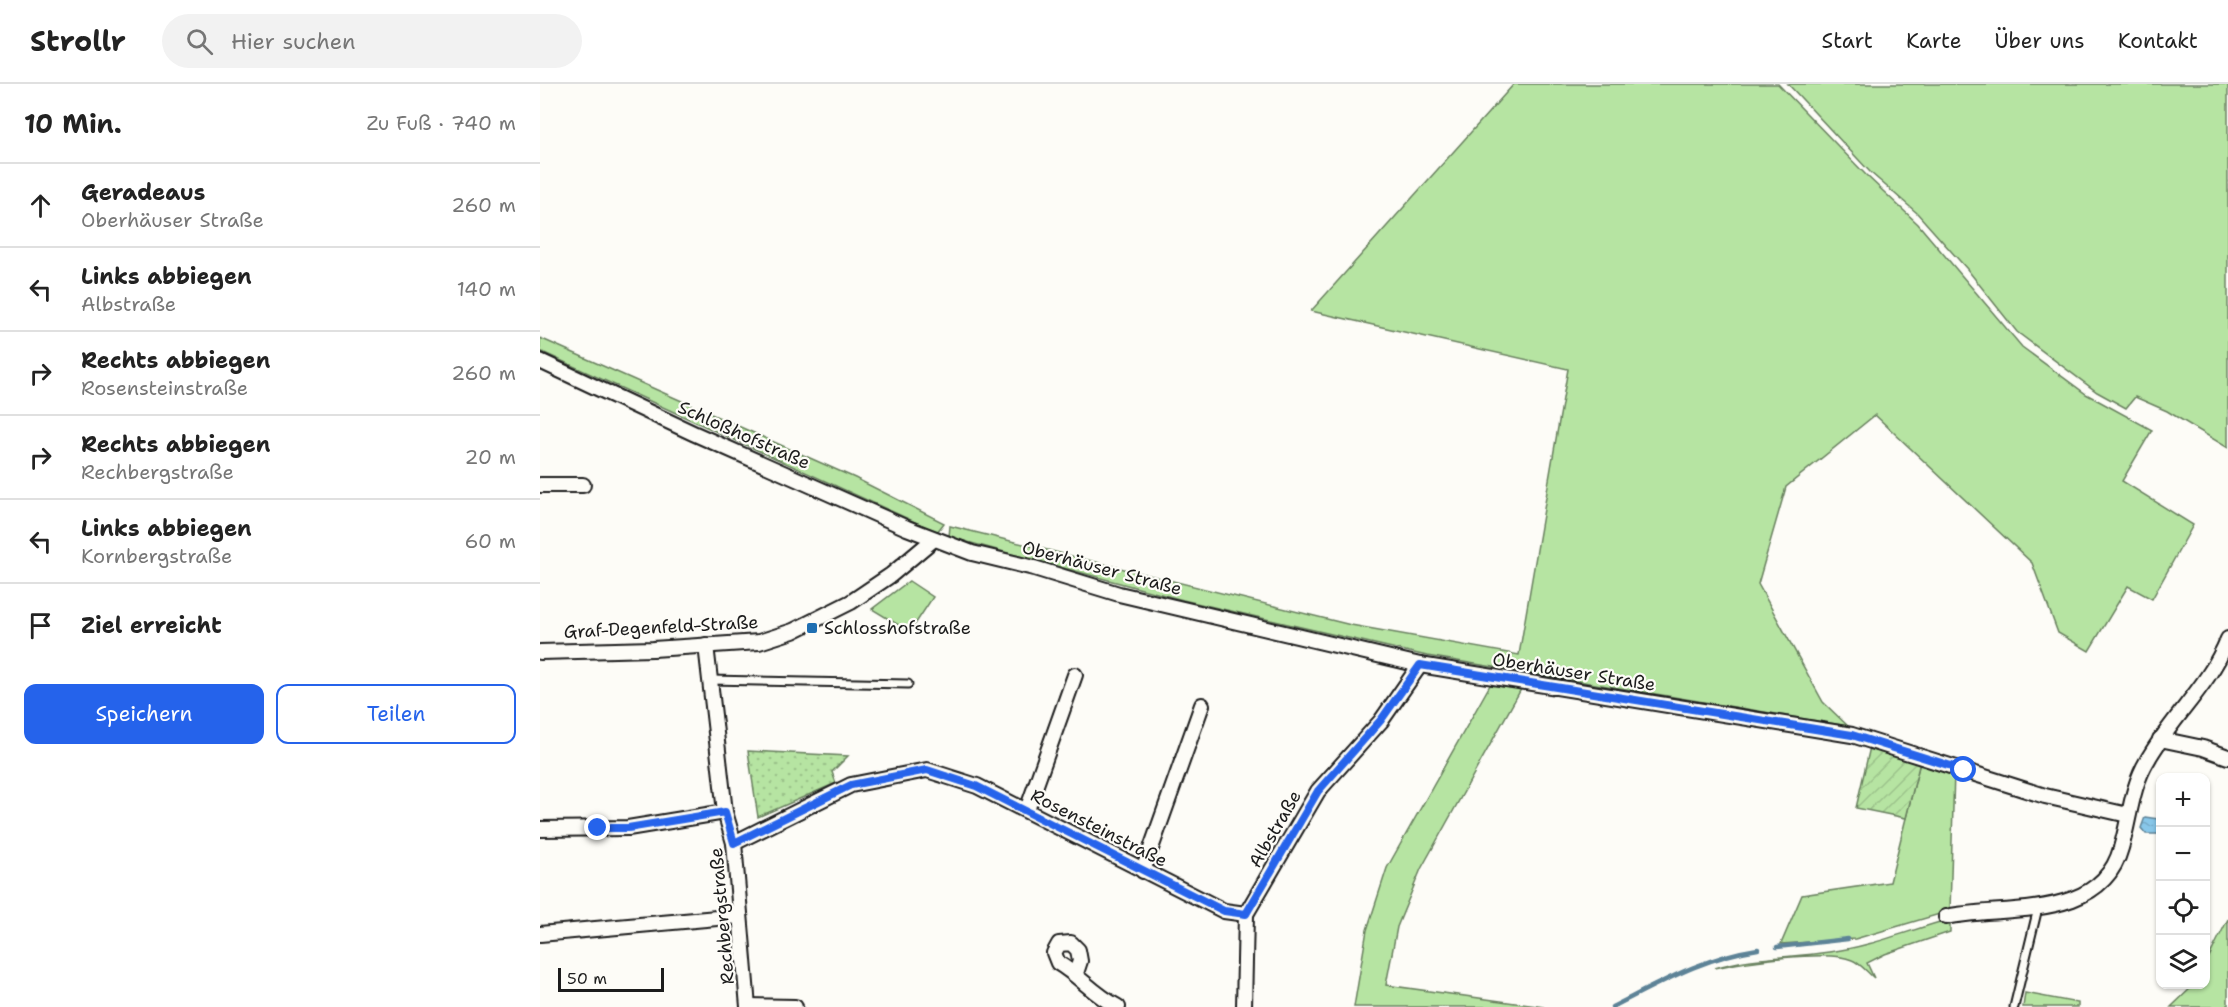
<!DOCTYPE html>
<html lang="de">
<meta charset="utf-8">
<style>
:root{--surface:#fff;--page:#f2f2f2;--text:#222;--muted:#767676;--line:#e0e0e0;--accent:#2563eb}
body{margin:0;font-family:"Shantell Sans",sans-serif;background:var(--page);color:var(--text)}
.controls{position:absolute;right:18px;bottom:18px;display:grid;overflow:hidden;border-radius:12px;box-shadow:0 2px 4px #0004}
.controls button{width:54px;height:54px;display:grid;place-items:center;padding:0;border:0;border-bottom:2px solid var(--line);background:var(--surface);color:var(--text);font:30px sans-serif}
.scale{position:absolute;left:18px;bottom:15px;width:106px;box-sizing:border-box;padding-left:6px;border:3px solid #1c1c1c;border-top:0;font-size:16px;line-height:21px;white-space:nowrap;color:#1c1c1c;-webkit-text-stroke:4px #fdfcf7;paint-order:stroke}
.stop{position:absolute;width:18px;height:18px;margin:-14px;border:4px solid #2563eb;border-radius:50%;background:#fff}
.stop.end{background:#2563eb;border-color:#fff;box-shadow:0 2px 6px #0008}
.list{margin:0;padding:0;list-style:none}
h2{display:flex;justify-content:space-between;align-items:center;height:78px;margin:0;padding:0 24px;font-size:26px}
h2 small{font-size:20px;font-weight:400;color:var(--muted)}
.list li{display:grid;grid-template-columns:39px 1fr auto;gap:18px;align-items:center;box-sizing:border-box;height:84px;padding:0 24px;border-top:2px solid var(--line)}
.list b{display:block;font-size:22px;white-space:nowrap}
.list p{margin:0;font-size:20px;white-space:nowrap;color:var(--muted)}
.list em{font-size:20px;font-style:normal;color:var(--muted)}
.actions{display:flex;gap:12px;padding:18px 24px}
.actions a{flex:1;padding:14px 0;border:2px solid var(--accent);border-radius:12px;text-align:center;font-size:21px;color:var(--accent)}
.actions .main{background:var(--accent);color:#fff}
.icon{flex:none;width:33px;height:33px;fill:none;stroke:currentColor;stroke-width:2;stroke-linecap:round;stroke-linejoin:round}
.map{position:relative;flex:none;width:1688px;height:923px;overflow:hidden}
header{display:flex;align-items:center;gap:36px;box-sizing:border-box;height:84px;padding:0 30px;background:var(--surface);border-bottom:2px solid var(--line)}
header strong{font-size:28px}
nav{display:flex;gap:33px;margin-inline-start:auto;font-size:21px}
.search{width:420px;height:54px;background:var(--page);display:flex;align-items:center;gap:15px;box-sizing:border-box;padding:0 21px;border-radius:33px;color:var(--muted);font-size:22px}
main{display:flex}
aside{flex:1;background:var(--surface)}
.map>svg:first-child{display:block}
.grass{fill:#b6e4a2;stroke:#69805f;stroke-width:1.5}
.park{fill:url(#park-dots);stroke:#69805f;stroke-width:1.5}
.garden{fill:url(#garden-furrows);stroke:#69805f;stroke-width:1.5}
.water{fill:url(#water-ripples);stroke:#5d8397;stroke-width:1.5}
.lines{fill:none;stroke-linecap:round;stroke-linejoin:round}
.stream{stroke:#5d8397;stroke-width:4.5}
.lane-casing{stroke:#1c1c1c;stroke-width:11}
.street-casing{stroke:#1c1c1c;stroke-width:18}
.lane{stroke:#fdfcf7;stroke-width:7}
.street{stroke:#fdfcf7;stroke-width:14}
.route{stroke:#2563eb;stroke-width:8}
.poi-dot{fill:#1f6fb2;stroke:#fdfcf7;stroke-width:2}
.labels{text-anchor:middle;dominant-baseline:central;stroke-width:4.5;stroke-linejoin:round;paint-order:stroke}
.street-label{font-size:18px;fill:#1c1c1c;stroke:#fdfcf7}
.poi-label{font-size:18px;fill:#1c1c1c;stroke:#fdfcf7;text-anchor:start}
</style>
<header>
<strong>Strollr</strong>
<div class="search"><svg class="icon" aria-label="search" viewBox="0 0 24 24"><circle cx="10" cy="10" r="6"/><path d="M15 15l6 6"/></svg>Hier suchen</div>
<nav><a>Start</a><a>Karte</a><a>Über uns</a><a>Kontakt</a></nav>
</header>
<main>
<aside>
<h2>10 Min.<small>Zu Fuß · 740 m</small></h2>
<ul class="list">
<li><svg class="icon" aria-label="ahead" viewBox="0 0 24 24"><path d="M12 20V5M6 11l6-6 6 6"/></svg><div><b>Geradeaus</b><p>Oberhäuser Straße</p></div><em>260 m</em></li>
<li><svg class="icon" aria-label="left" viewBox="0 0 24 24"><path d="M17 20v-9H6M10 6l-5 5 5 5"/></svg><div><b>Links abbiegen</b><p>Albstraße</p></div><em>140 m</em></li>
<li><svg class="icon" aria-label="right" viewBox="0 0 24 24"><path d="M7 20v-9h11M14 6l5 5-5 5"/></svg><div><b>Rechts abbiegen</b><p>Rosensteinstraße</p></div><em>260 m</em></li>
<li><svg class="icon" aria-label="right" viewBox="0 0 24 24"><path d="M7 20v-9h11M14 6l5 5-5 5"/></svg><div><b>Rechts abbiegen</b><p>Rechbergstraße</p></div><em>20 m</em></li>
<li><svg class="icon" aria-label="left" viewBox="0 0 24 24"><path d="M17 20v-9H6M10 6l-5 5 5 5"/></svg><div><b>Links abbiegen</b><p>Kornbergstraße</p></div><em>60 m</em></li>
<li><svg class="icon" aria-label="arrive" viewBox="0 0 24 24"><path d="M6 21V4h12l-3 4 3 4H6"/></svg><div><b>Ziel erreicht</b></div></li>
</ul>
<div class="actions"><a class="main">Speichern</a><a>Teilen</a></div>
</aside>
<div class="map">
<svg width="1688" height="923" viewBox="0 0 1688 923">
<defs>
<pattern id="park-dots" width="8" height="8" patternUnits="userSpaceOnUse" patternTransform="scale(1.5)"><rect width="8" height="8" fill="#b6e4a2"/><path d="M2 2h.1M6 6h.1" fill="none" stroke="#9cc38b" stroke-width="1.8" stroke-linecap="round"/></pattern>
<pattern id="garden-furrows" width="10" height="10" patternUnits="userSpaceOnUse" patternTransform="scale(1.5)"><rect width="10" height="10" fill="#b6e4a2"/><path d="M-1 1l2-2M0 10L10 0M9 11l2-2" fill="none" stroke="#9cc38b"/></pattern>
<pattern id="water-ripples" width="26" height="14" patternUnits="userSpaceOnUse" patternTransform="scale(1.5)"><rect width="26" height="14" fill="#88c7e9"/><path d="M2 4q2-2 4 0t4 0M15 11q2-2 4 0t4 0" fill="none" stroke="#75aac7"/></pattern>
</defs>
<rect width="100%" height="100%" fill="#fdfcf7"/>
<filter id="ink" filterUnits="userSpaceOnUse"><feTurbulence type="fractalNoise" baseFrequency=".0167" numOctaves="2"/><feDisplacementMap in="SourceGraphic" scale="12" xChannelSelector="R" yChannelSelector="G"/><feConvolveMatrix kernelMatrix="1 2 1 2 8 2 1 2 1" color-interpolation-filters="sRGB"/></filter>
<g filter="url(#ink)">
<g class="grass">
<path d="M974 0H1238L1326 91 1378 140 1482 263 1546 310 1612 346 1582 397 1653 441 1612 515 1588 502 1549 567 1518 549 1492 479 1335 331 1246 403 1218 500 1283 618 1308 642 887 572 643 516 409 453 410 442 811 541 979 571 1028 285 771 227Z"/>
<path d="M1248 0H1688V364L1627 327 1595 313 1586 324 1557 308 1477 248 1427 185 1377 129 1331 89Z"/>
<path d="M0 254 315 394 404 439 397 448 0 267Z"/>
<path d="M369 497 393 513 370 548 332 525Z"/>
<path d="M950 601 981 605 881 785 857 843 846 901 1004 923H814L827 846 847 784Z"/>
<path d="M1380 678 1414 687 1410 827 1315 855 1241 860 1262 811 1350 798Z"/>
<path d="M1410 835V848L1345 870 1327 879 1334 894C1327 888 1320 879 1312 876 1289 865 1202 878 1175 884 1213 872 1250 874 1289 868 1330 863 1370 846 1410 835Z"/>
<path d="M1688 835V923H1631L1654 901 1666 900V879Z"/>
<path d="M1485 909 1538 919V923H1483Z"/>
</g>
<path class="park" d="M208 667 308 672 292 688 296 699 218 733Z"/>
<path class="garden" d="M1330 663 1380 678 1366 734 1316 724Z"/>
<path class="water" d="M1605 733 1618 735 1620 739 1619 750H1606L1601 744Z"/>
<g class="lines">
<g class="stream">
<path d="M1237 863 1308 855"/>
<path d="M1072 923C1120 899 1164 873 1218 865"/>
</g>
<defs>
<g id="lane">
<path d="M170 596 368 600"/>
<path d="M1474 923 1498 824"/>
</g>
<g id="street">
<path d="M0 277 153 349 367 444 432 469 494 484 579 510 880 581 1312 651 1505 712 1588 731"/>
<path d="M0 401H43"/>
<path d="M166 561 185 728 194 759 208 923"/>
<path d="M0 568 113 565 219 558 253 547 311 518 351 491 394 455"/>
<path d="M1620 655 1663 664 1688 673"/>
<path d="M487 726 535 591"/>
<path d="M0 745 88 744 185 728"/>
<path d="M194 759 311 701 387 686 437 702 684 827 706 830"/>
<path d="M603 787 662 621"/>
<path d="M1406 833C1464 821 1561 838 1581 764 1590 734 1591 704 1607 677 1631 634 1669 602 1688 555"/>
<path d="M0 850 199 832"/>
<path d="M536 889 540 877 538 866 531 859 519 860 514 869 518 879C540 892 554 911 578 923"/>
<path d="M208 922 255 923"/>
<path d="M704 923 706 830 778 707 841 637 880 581"/>
</g>
</defs>
<use href="#lane" class="lane-casing"/>
<use href="#street" class="street-casing"/>
<use href="#lane" class="lane"/>
<use href="#street" class="street"/>
</g>
</g>
<g class="lines" filter="url(#ink)">
<path class="route" d="M58 744H88L185 728 194 759 311 701 387 686 436 702 684 827 706 830 778 707 841 636 880 581 1312 651 1424 686"/>
</g>
<rect class="poi-dot" x="266" y="538" width="12" height="12" rx="3"/>
<g class="labels">
<g class="street-label">
<text transform="translate(204 351) rotate(24)">Schloßhofstraße</text>
<text transform="translate(562 484) rotate(15)">Oberhäuser Straße</text>
<text transform="translate(121 543) rotate(-3)">Graf-Degenfeld-Straße</text>
<text transform="translate(1034 588) rotate(9)">Oberhäuser Straße</text>
<text transform="translate(559 744) rotate(27)">Rosensteinstraße</text>
<text transform="translate(735 745) rotate(-60)">Albstraße</text>
<text transform="translate(182 832) rotate(-95)">Rechbergstraße</text>
</g>
<g class="poi-label">
<text x="284" y="544">Schlosshofstraße</text>
</g>
</g>
</svg>
<div class="controls">
<button>+</button>
<button>−</button>
<button><svg class="icon" aria-label="locate" viewBox="0 0 24 24"><circle cx="12" cy="12" r="6"/><path d="M12 2v4M12 18v4M2 12h4M18 12h4"/></svg></button>
<button><svg class="icon" aria-label="layers" viewBox="0 0 24 24"><path d="M12 4l9 5-9 5-9-5zM3 14l9 5 9-5"/></svg></button>
</div>
<div class="scale">50 m</div>
<div class="stop" style="left:1424px;top:686px"></div>
<div class="stop end" style="left:58px;top:744px"></div>
</div>
</main>
